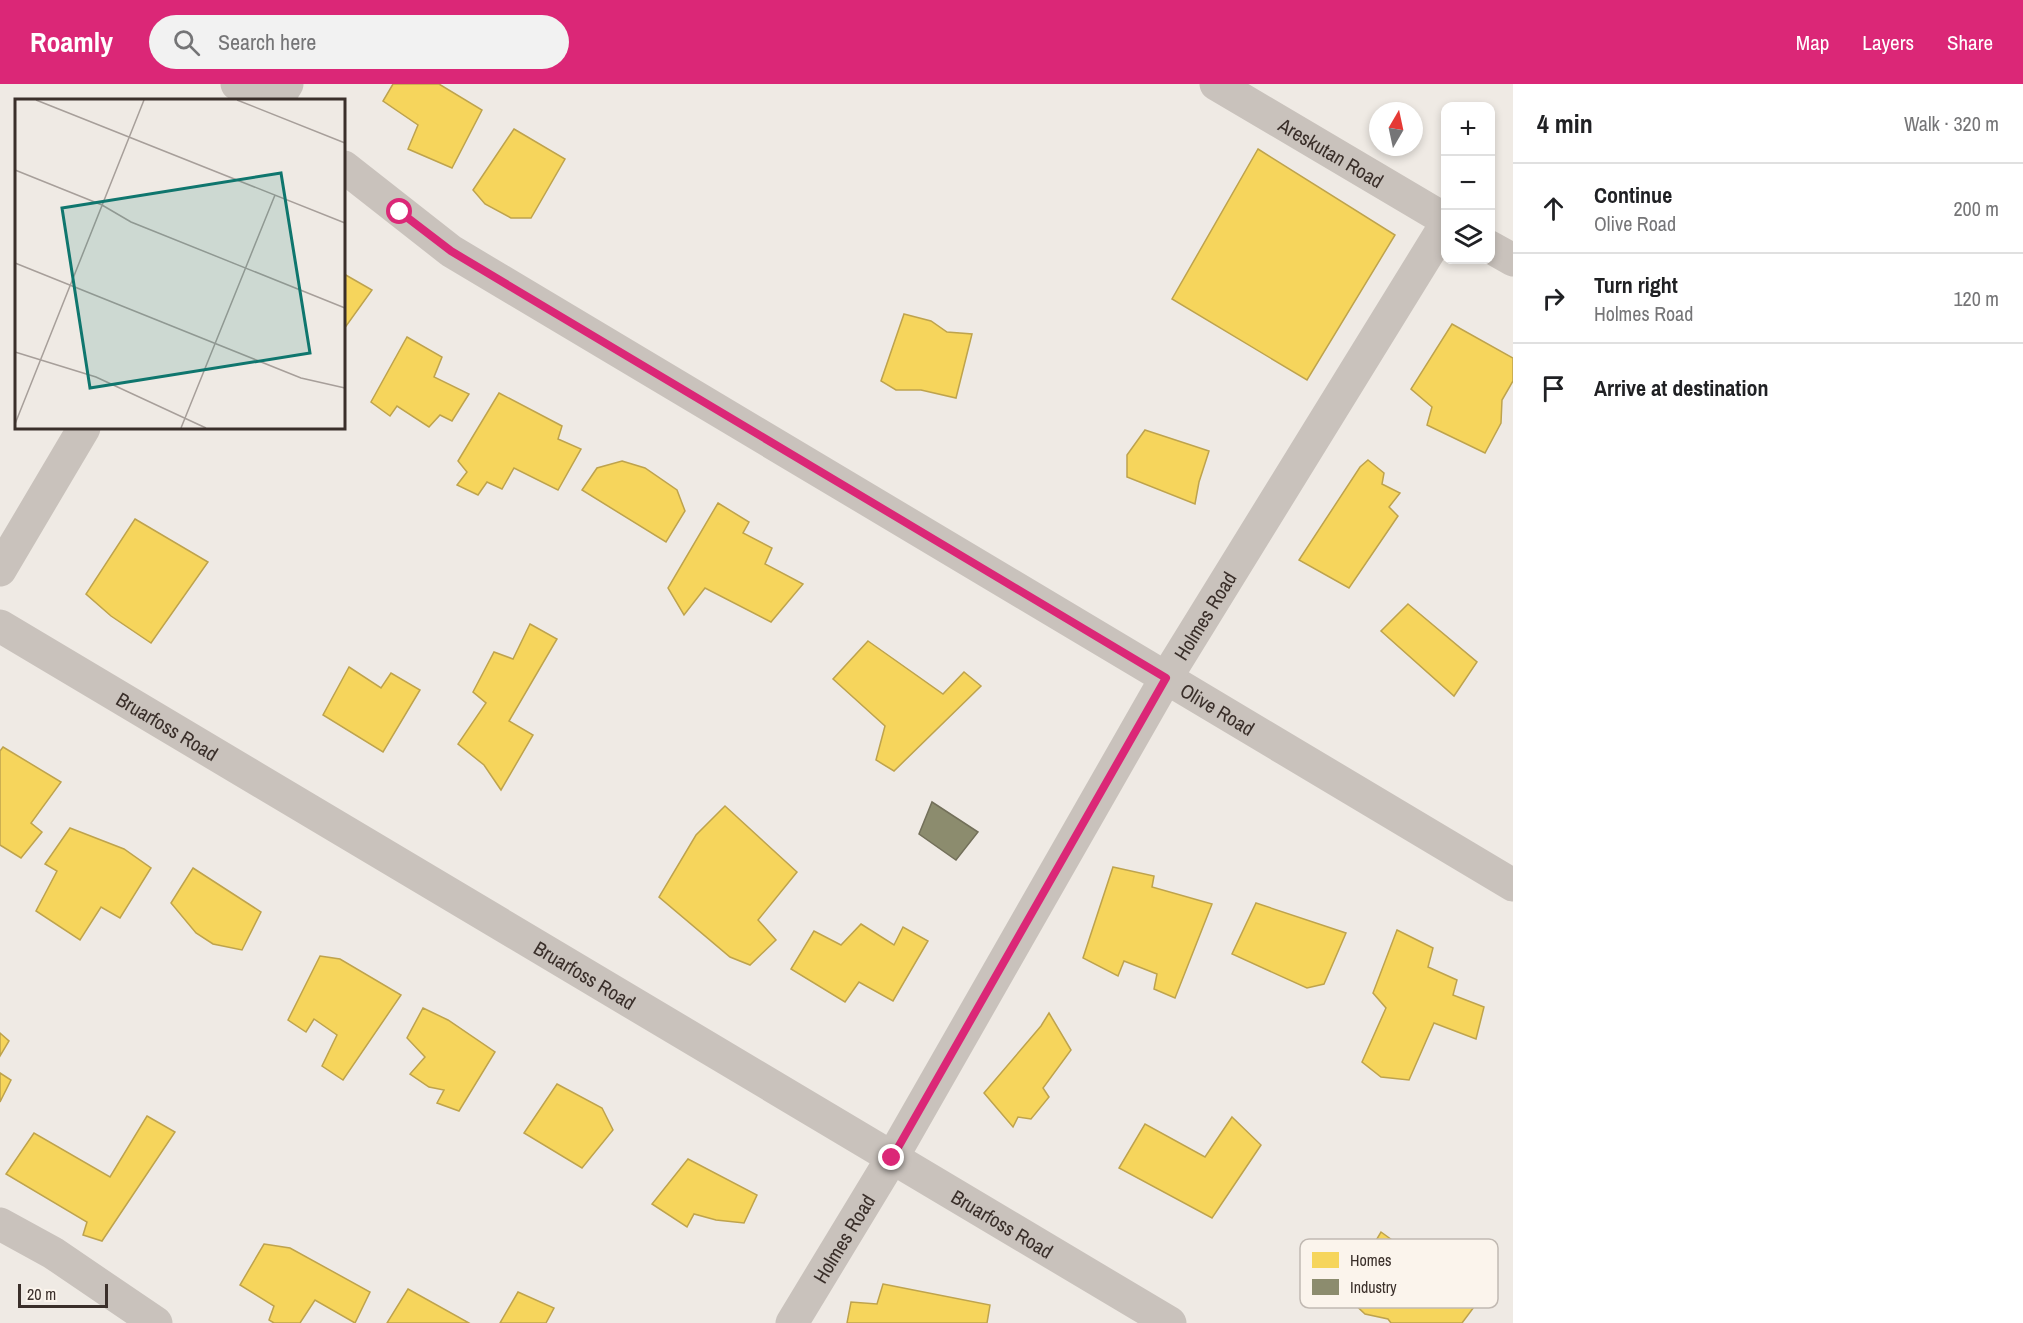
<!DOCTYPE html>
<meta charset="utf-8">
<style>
:root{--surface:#fff;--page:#f2f2f2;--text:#202124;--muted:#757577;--line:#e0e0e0;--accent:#db2777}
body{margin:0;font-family:"Archivo Narrow",sans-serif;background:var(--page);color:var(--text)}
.controls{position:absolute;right:18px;top:18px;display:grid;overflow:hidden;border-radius:12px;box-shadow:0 3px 9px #0003}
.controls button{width:54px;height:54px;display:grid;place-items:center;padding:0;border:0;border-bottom:2px solid var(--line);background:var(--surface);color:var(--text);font:30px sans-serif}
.compass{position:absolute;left:1369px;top:18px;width:54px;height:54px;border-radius:50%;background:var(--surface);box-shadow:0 3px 9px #0003;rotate:9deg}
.scale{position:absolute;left:18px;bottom:15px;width:90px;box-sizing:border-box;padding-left:6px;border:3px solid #3a2f2a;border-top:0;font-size:16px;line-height:21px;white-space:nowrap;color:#3a2f2a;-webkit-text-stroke:4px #fbf4ec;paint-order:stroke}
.stop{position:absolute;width:18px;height:18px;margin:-14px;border:4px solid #db2777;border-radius:50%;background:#fff}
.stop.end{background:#db2777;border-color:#fff;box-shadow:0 2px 6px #0008}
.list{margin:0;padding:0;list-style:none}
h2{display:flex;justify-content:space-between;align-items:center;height:78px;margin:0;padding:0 24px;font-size:26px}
h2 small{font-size:20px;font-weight:400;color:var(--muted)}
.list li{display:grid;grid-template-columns:39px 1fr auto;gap:18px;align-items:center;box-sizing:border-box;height:90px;padding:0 24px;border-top:2px solid var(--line)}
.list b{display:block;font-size:22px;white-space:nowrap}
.list p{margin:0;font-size:20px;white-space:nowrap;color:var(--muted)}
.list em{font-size:20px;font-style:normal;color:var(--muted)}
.icon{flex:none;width:33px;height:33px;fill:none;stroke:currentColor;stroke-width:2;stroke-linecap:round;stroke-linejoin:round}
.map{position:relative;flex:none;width:1513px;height:1239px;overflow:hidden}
header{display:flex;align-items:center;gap:36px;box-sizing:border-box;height:84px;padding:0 30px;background:var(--accent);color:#fff}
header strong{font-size:28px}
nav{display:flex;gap:33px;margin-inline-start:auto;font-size:21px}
.search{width:420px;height:54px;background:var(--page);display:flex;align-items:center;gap:15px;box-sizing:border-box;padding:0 21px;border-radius:33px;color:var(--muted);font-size:22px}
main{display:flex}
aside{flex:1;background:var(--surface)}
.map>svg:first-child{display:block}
.homes{fill:#f6d55c;stroke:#bea34d;stroke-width:1.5}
.industry{fill:#8c8c6e;stroke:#73705a;stroke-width:1.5}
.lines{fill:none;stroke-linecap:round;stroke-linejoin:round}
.minor{stroke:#c9c2bc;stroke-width:33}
.route{stroke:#db2777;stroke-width:8}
.labels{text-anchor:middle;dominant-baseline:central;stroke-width:6;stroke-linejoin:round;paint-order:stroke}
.street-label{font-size:20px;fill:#3a2f2a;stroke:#fbf4ec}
.inset-road{fill:none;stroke:#a79f9a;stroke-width:1.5}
.view{fill:#0f766e;fill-opacity:0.15;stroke:#0f766e;stroke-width:3}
.inset-edge{fill:none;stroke:#3a2f2a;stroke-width:3}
.key{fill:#fbf4ec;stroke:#c1b9b2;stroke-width:1.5}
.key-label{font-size:16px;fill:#3a2f2a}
</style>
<header>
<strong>Roamly</strong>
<div class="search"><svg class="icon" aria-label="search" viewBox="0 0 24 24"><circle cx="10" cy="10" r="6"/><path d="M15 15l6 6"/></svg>Search here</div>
<nav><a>Map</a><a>Layers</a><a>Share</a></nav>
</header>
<main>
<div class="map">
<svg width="1513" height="1239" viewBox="0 0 1513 1239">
<rect width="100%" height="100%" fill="#efeae4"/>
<g class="homes">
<path d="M393 0H439L482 26 452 84 408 65 418 41 383 17Z"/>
<path d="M514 45 565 75 531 134H511L485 120 473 106Z"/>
<path d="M1258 65 1395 151 1307 296 1172 215Z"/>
<path d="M344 190 372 206 344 245Z"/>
<path d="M904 230 931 237 947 248 972 250 956 314 921 306H896L881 297Z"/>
<path d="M1452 240 1513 274V297L1502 316 1501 339 1485 369 1427 341 1432 323 1411 305Z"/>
<path d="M407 253 442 273 434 293 469 310 452 337 440 331 429 343 397 322 390 332 371 318Z"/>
<path d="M499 309 562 342 558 355 581 365 558 406 514 384 502 405 487 398 478 411 457 401 467 388 458 377Z"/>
<path d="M1145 346 1209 367 1199 398 1195 420 1127 393V371Z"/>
<path d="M1368 376 1384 389 1382 400 1400 409 1389 423 1398 432 1349 504 1299 476 1360 383Z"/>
<path d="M622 377 645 384 677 406 685 427 666 458 582 406 597 384Z"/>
<path d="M718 419 749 438 743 449 772 464 765 480 803 500 771 538 705 504 684 531 668 504Z"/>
<path d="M135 435 208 478 151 559 111 532 86 510Z"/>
<path d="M1408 520 1477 578 1454 612 1381 547Z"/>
<path d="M530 540 557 555 509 637 533 651 501 706 484 681 458 660 486 619 473 608 494 568 513 575Z"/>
<path d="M868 557 943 610 964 588 981 602 894 687 876 676 885 642 833 595Z"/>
<path d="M349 583 381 604 391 589 420 606 383 668 323 631Z"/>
<path d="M3 663 61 698 31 739 42 748 21 774 0 761V667Z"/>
<path d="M725 722 797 788 758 836 776 856 750 881 730 873 659 813 696 751Z"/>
<path d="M70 744 124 765 151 784 120 834 101 823 80 856 36 827 57 787 45 780Z"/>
<path d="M1113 783 1154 792 1152 803 1212 820 1175 914 1154 905 1157 890 1124 877 1118 892 1083 874Z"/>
<path d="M193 784 261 828 242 866 213 860 196 849 171 819Z"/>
<path d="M1256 819 1346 849 1324 900 1307 904 1232 870Z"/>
<path d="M861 840 894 861 903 843 928 857 893 917 859 898 845 918 791 885 814 847 841 861Z"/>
<path d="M1397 846 1433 864 1428 883 1457 896 1453 911 1484 923 1476 955 1434 939 1409 996 1381 993 1362 978 1386 924 1373 909Z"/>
<path d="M320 872 340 875 401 911 343 996 322 982 337 951 314 935 306 948 288 936Z"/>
<path d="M423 924 448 936 495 968 459 1027 437 1019 444 1006 429 1003 410 990 425 973 407 954Z"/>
<path d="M1049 929 1071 966 1043 1004 1049 1013 1031 1035 1018 1033 1013 1043 984 1009 1041 942Z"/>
<path d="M0 949 9 957 0 972Z"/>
<path d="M0 989 11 996 0 1018Z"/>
<path d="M557 1000 602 1024 613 1046 582 1084 524 1049Z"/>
<path d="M147 1032 175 1048 102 1157 83 1151 87 1138 6 1090 34 1049 110 1093Z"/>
<path d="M1232 1033 1261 1061 1212 1134 1119 1084 1145 1040 1205 1073Z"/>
<path d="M688 1075 757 1111 744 1139 716 1136 694 1130 687 1143 652 1120Z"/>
<path d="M1381 1148 1417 1174 1409 1192 1445 1206 1474 1223 1462 1239H1391L1388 1235 1365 1230 1344 1210Z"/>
<path d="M264 1160 290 1164 370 1208 355 1239 315 1216 300 1239H274L269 1236 274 1222 240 1201Z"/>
<path d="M883 1200 990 1221 987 1239H847L851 1218 877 1220Z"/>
<path d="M408 1205 469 1239H387Z"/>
<path d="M518 1208 554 1224 546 1239H500Z"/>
</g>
<path class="industry" d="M932 718 978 748 956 776 919 750Z"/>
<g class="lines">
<g class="minor">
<path d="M237 0 264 16"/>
<path id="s1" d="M1216 0 1446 136"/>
<path d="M277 16 287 0"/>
<path id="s2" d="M344 83 451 167 1513 801"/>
<path d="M1490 163 1513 176"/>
<path d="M0 486 84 344"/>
<path id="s3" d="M0 542 1170 1239"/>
<path d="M0 1140 53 1169 156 1239"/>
<path id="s4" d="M792 1239 892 1074 1166 594 1446 140"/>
</g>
</g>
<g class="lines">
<path class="route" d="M400 128 451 167 1166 594 892 1074"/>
</g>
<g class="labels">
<g class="street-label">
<text stroke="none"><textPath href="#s1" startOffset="134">Areskutan Road</textPath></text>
<text stroke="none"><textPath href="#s4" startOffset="819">Holmes Road</textPath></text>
<text stroke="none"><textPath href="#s2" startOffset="1029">Olive Road</textPath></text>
<text stroke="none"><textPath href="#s3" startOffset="195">Bruarfoss Road</textPath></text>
<text stroke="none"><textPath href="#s3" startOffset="681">Bruarfoss Road</textPath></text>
<text stroke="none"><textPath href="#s3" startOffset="1167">Bruarfoss Road</textPath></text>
<text stroke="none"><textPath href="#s4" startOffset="99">Holmes Road</textPath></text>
</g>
</g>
<g transform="translate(15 15)">
<rect width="330" height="330" fill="#efeae4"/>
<path class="inset-road" d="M21 1 330 124M222 1 330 44M0 71 87 106 116 123 330 209M0 164 286 279 330 289M0 253 81 278 191 329M0 325 129 1M166 329 260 96"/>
<path class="view" d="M266 74 295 254 75 289 47 109Z"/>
<rect width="330" height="330" class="inset-edge"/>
</g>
<rect x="1300" y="1155" width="198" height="69" rx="9" class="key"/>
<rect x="1312" y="1168" width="27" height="16" fill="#f6d55c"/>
<rect x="1312" y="1195" width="27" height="16" fill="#8c8c6e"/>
<g class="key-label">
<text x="1350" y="1182">Homes</text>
<text x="1350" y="1209">Industry</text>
</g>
</svg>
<div class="controls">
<button>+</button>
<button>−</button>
<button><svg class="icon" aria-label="layers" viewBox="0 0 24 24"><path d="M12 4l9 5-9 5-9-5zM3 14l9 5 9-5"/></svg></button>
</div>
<svg class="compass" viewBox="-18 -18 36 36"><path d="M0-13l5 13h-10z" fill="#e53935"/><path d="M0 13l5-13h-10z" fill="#757577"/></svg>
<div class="scale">20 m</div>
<div class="stop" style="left:400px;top:128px"></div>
<div class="stop end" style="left:892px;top:1074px"></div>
</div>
<aside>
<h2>4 min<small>Walk · 320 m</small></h2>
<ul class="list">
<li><svg class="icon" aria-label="ahead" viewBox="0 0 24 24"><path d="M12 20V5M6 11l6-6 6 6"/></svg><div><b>Continue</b><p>Olive Road</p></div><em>200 m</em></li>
<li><svg class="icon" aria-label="right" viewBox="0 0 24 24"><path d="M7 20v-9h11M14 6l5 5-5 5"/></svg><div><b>Turn right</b><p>Holmes Road</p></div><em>120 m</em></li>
<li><svg class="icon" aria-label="arrive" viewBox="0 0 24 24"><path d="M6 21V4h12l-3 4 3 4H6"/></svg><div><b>Arrive at destination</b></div></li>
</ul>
</aside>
</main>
